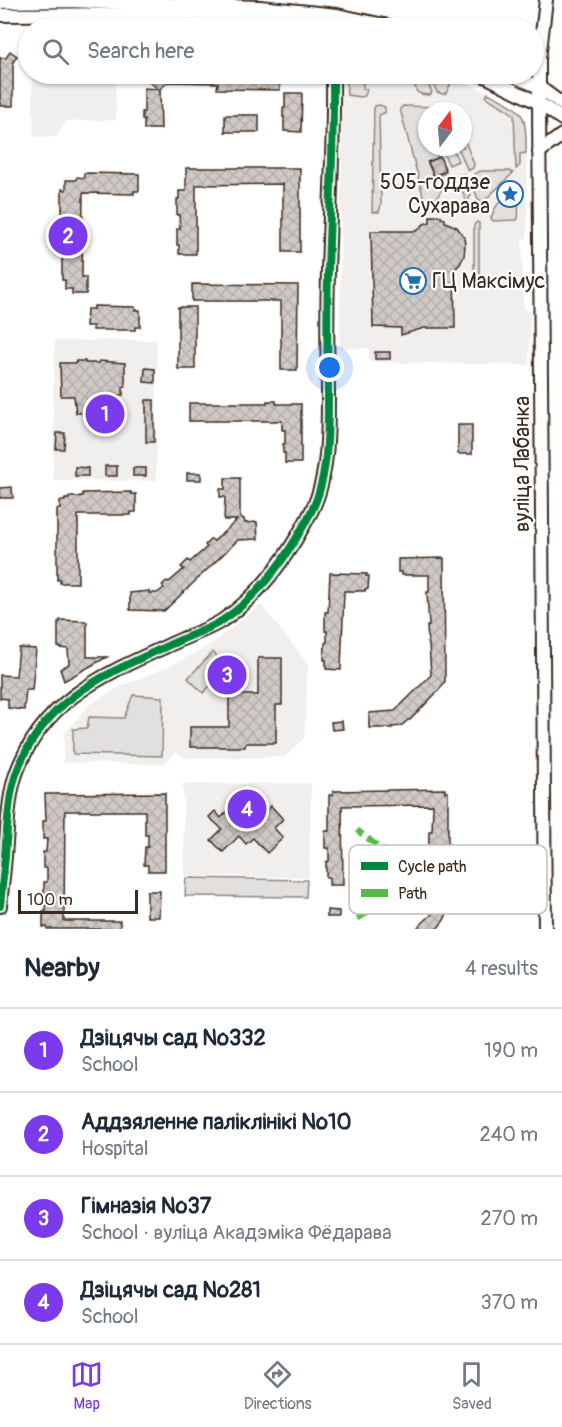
<!DOCTYPE html>
<meta charset="utf-8">
<style>
:root{--surface:#fff;--page:#f2f2f3;--text:#1f2937;--muted:#747a83;--line:#e0e1e3;--accent:#7c3aed}
body{margin:0;font-family:Pangolin,sans-serif;background:var(--page);color:var(--text)}
.compass{position:absolute;left:418px;top:102px;width:54px;height:54px;border-radius:50%;background:var(--surface);box-shadow:0 2px 4px #0004;rotate:16deg}
.scale{position:absolute;left:18px;bottom:15px;width:120px;box-sizing:border-box;padding-left:6px;border:3px solid #3b2a1e;border-top:0;font-size:16px;line-height:21px;white-space:nowrap;color:#3b2a1e;-webkit-text-stroke:4px #fff;paint-order:stroke}
.you{position:absolute;left:330px;top:368px;width:21px;height:21px;margin:-15px;border:4px solid #fff;border-radius:50%;background:#1a73e8;box-shadow:0 0 0 9px #1a73e833}
.badge{display:grid;place-items:center;width:39px;height:39px;border-radius:50%;background:var(--accent);color:#fff;font-size:20px;font-weight:700}
.pin{position:absolute;translate:-50% -50%;border:3px solid #fff;box-shadow:0 2px 6px #0006}
.list{margin:0;padding:0;list-style:none}
h2{display:flex;justify-content:space-between;align-items:center;height:78px;margin:0;padding:0 24px;font-size:26px}
h2 small{font-size:20px;font-weight:400;color:var(--muted)}
.list li{display:grid;grid-template-columns:39px 1fr auto;gap:18px;align-items:center;box-sizing:border-box;height:84px;padding:0 24px;border-top:2px solid var(--line)}
.list b{display:block;font-size:22px;white-space:nowrap}
.list p{margin:0;font-size:20px;white-space:nowrap;color:var(--muted)}
.list em{font-size:20px;font-style:normal;color:var(--muted)}
.icon{flex:none;width:33px;height:33px;fill:none;stroke:currentColor;stroke-width:2;stroke-linecap:round;stroke-linejoin:round}
.map{position:relative;flex:none;width:562px;height:929px;overflow:hidden}
.search{position:absolute;background:var(--surface);box-shadow:0 2px 4px #0004;left:18px;right:18px;top:18px;height:66px;display:flex;align-items:center;gap:15px;box-sizing:border-box;padding:0 21px;border-radius:33px;color:var(--muted);font-size:22px}
.sheet{height:414px;background:var(--surface)}
nav{display:flex;justify-content:space-around;align-items:center;box-sizing:border-box;height:84px;border-top:2px solid var(--line);background:var(--surface);font-size:16px;color:var(--muted)}
nav a{display:grid;justify-items:center;gap:3px}
nav .on{color:var(--accent)}
.map>svg:first-child{display:block}
.built{fill:#f1efee;fill-rule:evenodd}
.grass{fill:#e2e0de;stroke:#8e857e;stroke-width:1.5}
.building{fill:url(#building-cross-hatch);stroke:#3b2a1e;stroke-width:1.5}
.lines{fill:none;stroke-linecap:round;stroke-linejoin:round}
.secondary-casing{stroke:#3b2a1e;stroke-width:16}
.secondary{stroke:#fff;stroke-width:12}
.quiet{stroke:#58b947;stroke-width:6;stroke-dasharray:12 6;stroke-linecap:butt}
.cycleway-casing{stroke:#fff;stroke-width:11}
.cycleway{stroke:#00873e;stroke-width:8}
.labels{text-anchor:middle;dominant-baseline:central;stroke-width:4.5;stroke-linejoin:round;paint-order:stroke}
.poi-label{font-size:21px;fill:#3b2a1e;stroke:#fff;text-anchor:end}
.street-label{font-size:21px;fill:#3b2a1e;stroke:#fff}
.key{fill:#fff;stroke:#c4bfbc;stroke-width:1.5}
.key-label{font-size:16px;fill:#3b2a1e}
</style>
<div class="map">
<svg width="562" height="929" viewBox="0 0 562 929">
<defs>
<pattern id="building-cross-hatch" width="8" height="8" patternUnits="userSpaceOnUse" patternTransform="scale(1.5)"><rect width="8" height="8" fill="#cfcac7"/><path d="M0 0l8 8M0 8l8-8" fill="none" stroke="#b3aeaa"/></pattern>
</defs>
<rect width="100%" height="100%" fill="#fff"/>
<filter id="ink" filterUnits="userSpaceOnUse"><feTurbulence type="fractalNoise" baseFrequency=".0167" numOctaves="2"/><feDisplacementMap in="SourceGraphic" scale="12" xChannelSelector="R" yChannelSelector="G"/><feConvolveMatrix kernelMatrix="1 2 1 2 8 2 1 2 1" color-interpolation-filters="sRGB"/></filter>
<g filter="url(#ink)">
<g class="built">
<path d="M120 23V28H31V24Z"/>
<path d="M32 74H122H115L116 120 66 121 57 137H34Z"/>
<path d="M342 74H448L512 104 523 115 526 122 527 133V237L522 242 523 309 530 311 529 365 369 362V348H340ZM427 111H463V147H427Z"/>
<path d="M157 340 156 481 53 480 54 424 53 404 55 341Z"/>
<path d="M261 605 308 664 304 738 285 757 184 758 177 752 163 764 63 763 64 734 90 704 123 685 170 666 207 647Z"/>
<path d="M311 783 309 877 185 876 183 784Z"/>
</g>
<g class="grass">
<path d="M346 74H363V89H367L365 96 361 97 347 95Z"/>
<path d="M416 74H423L432 92 430 95C412 95 415 89 416 74Z"/>
<path d="M428 74H446L454 77 446 93 442 94 437 92Z"/>
<path d="M488 93C525 112 526 111 526 153L520 154V165L516 169 514 115 508 110 486 97Z"/>
<path d="M379 105 385 107V113L381 114 379 116 381 205 379 212H372L374 109 375 106Z"/>
<path d="M403 106 437 107 438 111H427V147H452L458 161 449 165 441 148 435 151 438 158 427 162 434 177 444 173 447 180 435 201 424 199 400 109Z"/>
<path d="M463 136 474 164 473 168 468 171 458 147H463Z"/>
<path d="M509 171 513 173 485 200 482 201 478 199 471 180 474 174 481 171Z"/>
<path d="M464 174 471 194 469 199 466 201 457 176Z"/>
<path d="M509 195C520 198 519 209 518 219L516 220 493 221 491 218C494 208 499 200 509 195Z"/>
<path d="M477 222 479 223V278H474V225Z"/>
<path d="M213 652 228 668 203 693 188 678Z"/>
<path d="M133 695 163 697 162 756 73 754V729L87 728 89 717 124 718Z"/>
<path d="M186 878 307 880 306 897 185 896Z"/>
</g>
<g class="building">
<path d="M10 51 17 56 13 62V106H0V58H6Z"/>
<path d="M140 74H280V90L217 89 218 83 168 82 160 89 161 129H144V120H142V112H144V88L158 89Z"/>
<path d="M285 93H302L301 132 284 131V117H283V108H285Z"/>
<rect x="225" y="115" width="34" height="17"/>
<path d="M440 157 446 171 434 176 428 162Z"/>
<path d="M186 168H300V252H283V184L196 185V254H179V245H177V229H180L179 215H177V199H179V191H186Z"/>
<path d="M84 173 139 174V191H134V194L83 193 82 277H86V294H72V289H65V280H62V189L66 190V180H76L77 177 84 178Z"/>
<path d="M430 216H441V218L445 219V222L457 227 464 237 465 245 464 256 460 264 454 270 455 328H424L401 335V328L373 327 371 231H417L424 224 430 222Z"/>
<path d="M192 284 298 285 297 370H281V301H192Z"/>
<path d="M94 306 135 307V310H140V327H135V330H93V326H86L87 309H94Z"/>
<rect x="178" y="307" width="17" height="62"/>
<rect x="375" y="352" width="15" height="7"/>
<path d="M76 361H85V363H99V361L125 363V387H123V395H110L109 413H76L74 396H61L60 363H76Z"/>
<path d="M145 368 155 369V383L144 382Z"/>
<rect x="146" y="400" width="8" height="42"/>
<path d="M267 401H276V404H301V463H285V453H283V444H285V430H282V421H189V403H267Z"/>
<rect x="458" y="425" width="14" height="29"/>
<path d="M57 433H65L64 449H56Z"/>
<rect x="105" y="466" width="12" height="10"/>
<path d="M75 467 88 468V476H75Z"/>
<rect x="133" y="468" width="13" height="8"/>
<rect x="187" y="473" width="14" height="7"/>
<path d="M225 478H240V517L244 519 245 523 257 522 258 539 238 540 164 611 130 610V593L149 591V593H157L164 588 162 586 164 583 167 581 169 582 184 569 181 567 188 560 190 562 207 547 205 545 211 539 214 541 237 520H224L225 497H220V489H225Z"/>
<path d="M12 487 13 498H0V488Z"/>
<path d="M131 492V494H136V512H131V515H78V583H60V579L57 580V509H60V501H65V499H69V497H80V496H83V493Z"/>
<path d="M444 558 445 681 440 689 410 720H408L401 726 392 727V728H369V713L395 711 431 675 429 644H428L427 626H429L427 592H429V575H401V572H398V559Z"/>
<path d="M330 573 367 574 366 576H369L368 589H365V591H344L341 670 326 669V660H324L325 643 327 642V631H325V612H328Z"/>
<path d="M60 620 85 621V622H87V657H107L64 681 60 669 69 664 68 649 60 648V647H58V622H60Z"/>
<path d="M19 648 36 649 32 690H26L24 710 8 708V699L0 698V675L16 676Z"/>
<path d="M258 658H282V705H276V743H246L245 747H190V727H229V695H258Z"/>
<path d="M342 721 343 729 332 730 331 722Z"/>
<path d="M445 789V792H448V911L444 920 437 929H416L432 914 433 906V878H428L429 831H432L433 805 342 806 343 885H329V877H326V862L329 861V848H325V831H329V795H333V791Z"/>
<path d="M165 793V871H148V865H144L145 847H148V835H145V811H65L64 921H120V929H47V927H43V911H46V899H44V882H47V868H43V852H46L47 839H43V821H46L45 794Z"/>
<path d="M245 793 258 807 259 805 266 812 271 806 283 819 274 828 283 838 267 853 253 838 246 844 239 836 223 852 211 840 222 829 209 817 215 811 221 818Z"/>
<path d="M147 891H160L159 917H147Z"/>
<path d="M327 910 339 911V917H327Z"/>
</g>
<g class="lines">
<defs>
<g id="secondary">
<path d="M0 2 67 1 260 7 337 15 398 28"/>
<path d="M0 15 147 14 260 16 307 22 341 28"/>
<path d="M481 74 539 103 562 119"/>
<path d="M509 74 539 87 562 104"/>
<path d="M539 152 562 135"/>
<path d="M0 906C2 884 5 863 6 842 8 819 9 795 16 774 44 696 109 673 178 641 193 634 210 629 223 620 262 594 291 551 312 510 329 476 328 427 328 389 327 349 327 310 328 271 330 205 334 139 333 74"/>
<path d="M545 929 539 103V59L546 0"/>
</g>
</defs>
<use href="#secondary" class="secondary-casing"/>
<use href="#secondary" class="secondary"/>
<path class="quiet" d="M357 919 390 900 418 878 357 830"/>
<defs>
<path id="cycleway" d="M0 906C2 884 5 863 6 842 8 819 9 795 16 774 44 696 109 673 178 641 193 634 210 629 223 620 262 594 291 551 312 510 329 476 328 427 328 389 327 349 327 310 328 271 330 205 334 139 333 74"/>
</defs>
<use href="#cycleway" class="cycleway-casing"/>
<use href="#cycleway" class="cycleway"/>
</g>
</g>
<defs>
<symbol id="sight-ring" viewBox="-11 -11 22 22"><circle r="9.5" fill="#fff" stroke="#1f6fb2" stroke-width="1.5"/><path d="M0-6L1.8-2.2L6-1.7L2.9 1.2L3.7 5.4L0 3.3L-3.7 5.4L-2.9 1.2L-6-1.7L-1.8-2.2Z" fill="#1f6fb2"/></symbol>
<symbol id="supermarket-ring" viewBox="-11 -11 22 22"><circle r="9.5" fill="#fff" stroke="#1f6fb2" stroke-width="1.5"/><path d="M-6-5.5h2.5l.6 2H6L4.5 2H-2.5L-4.4-4H-6ZM-1.5 3.2a1.3 1.3 0 1 0 .1 0ZM3 3.2a1.3 1.3 0 1 0 .1 0Z" fill="#1f6fb2"/></symbol>
</defs>
<g fill-rule="evenodd">
<use href="#sight-ring" x="495" y="179" width="30" height="30"/>
<use href="#supermarket-ring" x="398" y="266" width="30" height="30"/>
</g>
<g class="labels">
<g class="poi-label">
<text x="490" y="182">505-годдзе<tspan x="490" dy="24">Сухарава</tspan></text>
<text x="432" y="281" text-anchor="start">ГЦ Максімус</text>
</g>
<g class="street-label">
<text transform="translate(522 464) rotate(-90)">вуліца Лабанка</text>
</g>
</g>
<rect x="349" y="845" width="198" height="69" rx="9" class="key"/>
<rect x="361" y="862" width="27" height="8" fill="#00873e"/>
<rect x="361" y="889" width="27" height="8" fill="#58b947"/>
<g class="key-label">
<text x="398" y="872">Cycle path</text>
<text x="398" y="899">Path</text>
</g>
</svg>
<svg class="compass" viewBox="-18 -18 36 36"><path d="M0-13l5 13h-10z" fill="#e53935"/><path d="M0 13l5-13h-10z" fill="#747a83"/></svg>
<div class="scale">100 m</div>
<div class="you"></div>
<div class="pin badge" style="left:105px;top:414px">1</div>
<div class="pin badge" style="left:68px;top:236px">2</div>
<div class="pin badge" style="left:227px;top:675px">3</div>
<div class="pin badge" style="left:247px;top:809px">4</div>
<div class="search"><svg class="icon" aria-label="search" viewBox="0 0 24 24"><circle cx="10" cy="10" r="6"/><path d="M15 15l6 6"/></svg>Search here</div>
</div>
<section class="sheet">
<h2>Nearby<small>4 results</small></h2>
<ul class="list">
<li><span class="badge">1</span><div><b>Дзіцячы сад №332</b><p>School</p></div><em>190 m</em></li>
<li><span class="badge">2</span><div><b>Аддзяленне паліклінікі №10</b><p>Hospital</p></div><em>240 m</em></li>
<li><span class="badge">3</span><div><b>Гімназія №37</b><p>School · вуліца Акадэміка Фёдарава</p></div><em>270 m</em></li>
<li><span class="badge">4</span><div><b>Дзіцячы сад №281</b><p>School</p></div><em>370 m</em></li>
</ul>
</section>
<nav>
<a class="on"><svg class="icon" aria-label="map" viewBox="0 0 24 24"><path d="M3 6l6-2 6 2 6-2v14l-6 2-6-2-6 2zM9 4v14M15 6v14"/></svg>Map</a>
<a><svg class="icon" aria-label="directions" viewBox="0 0 24 24"><path d="M12 3l9 9-9 9-9-9zM9 14v-3h6M13 9l2 2-2 2"/></svg>Directions</a>
<a><svg class="icon" aria-label="saved" viewBox="0 0 24 24"><path d="M7 4h10v16l-5-4-5 4z"/></svg>Saved</a>
</nav>
